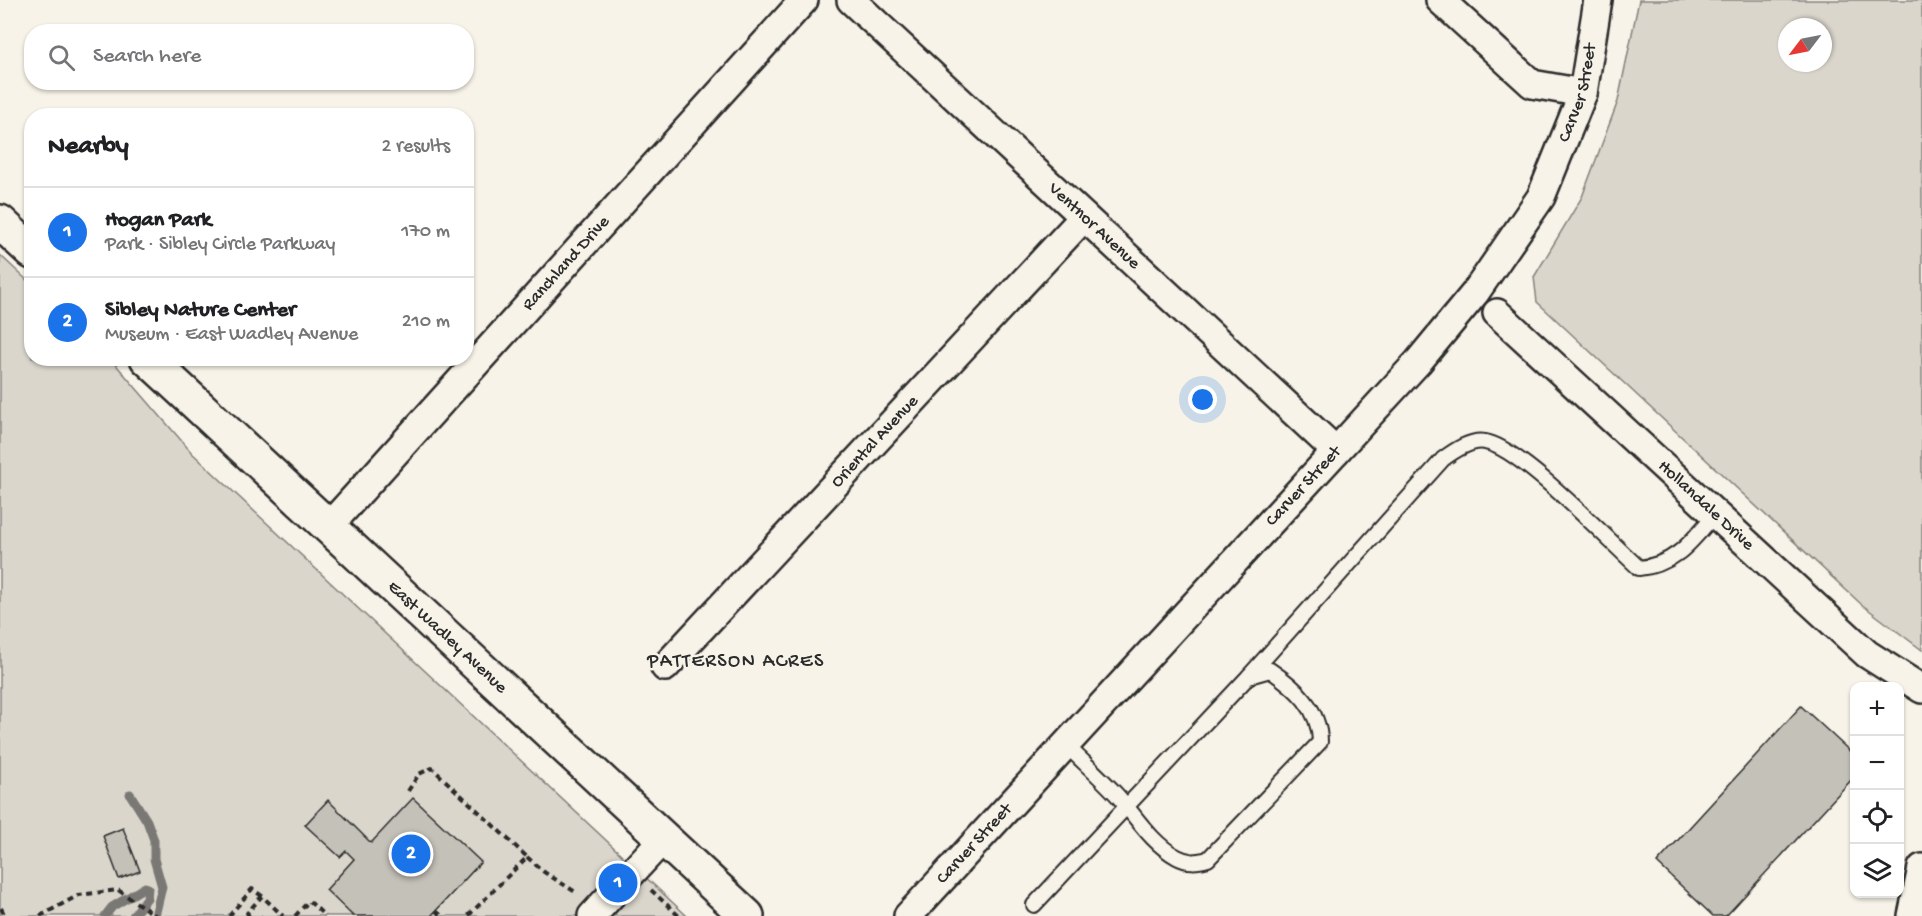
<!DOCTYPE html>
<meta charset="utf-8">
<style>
:root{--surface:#fff;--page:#f2f2f2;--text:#202124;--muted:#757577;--line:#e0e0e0;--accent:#1a73e8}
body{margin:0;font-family:"Gochi Hand",sans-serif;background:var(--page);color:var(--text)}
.controls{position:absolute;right:18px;bottom:18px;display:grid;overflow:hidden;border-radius:12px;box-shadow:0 2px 4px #0004}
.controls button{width:54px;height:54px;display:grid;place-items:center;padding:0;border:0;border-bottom:2px solid var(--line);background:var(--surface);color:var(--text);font:30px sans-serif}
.compass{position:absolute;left:1778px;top:18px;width:54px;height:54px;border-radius:50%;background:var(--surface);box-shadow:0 2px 4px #0004;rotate:238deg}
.you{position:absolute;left:1203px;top:400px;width:21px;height:21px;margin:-15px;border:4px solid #fff;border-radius:50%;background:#1a73e8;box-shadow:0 0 0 9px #1a73e833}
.badge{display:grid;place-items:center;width:39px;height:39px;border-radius:50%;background:var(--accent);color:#fff;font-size:20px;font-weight:700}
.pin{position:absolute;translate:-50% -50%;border:3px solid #fff;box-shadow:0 2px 6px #0006}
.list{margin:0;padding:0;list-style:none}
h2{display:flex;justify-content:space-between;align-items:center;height:78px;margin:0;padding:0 24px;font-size:26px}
h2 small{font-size:20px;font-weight:400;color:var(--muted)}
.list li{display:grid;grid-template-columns:39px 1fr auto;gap:18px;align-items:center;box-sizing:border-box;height:90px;padding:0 24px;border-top:2px solid var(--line)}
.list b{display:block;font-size:22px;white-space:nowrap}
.list p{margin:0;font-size:20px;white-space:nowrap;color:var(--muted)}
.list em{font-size:20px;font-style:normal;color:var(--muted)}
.icon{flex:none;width:33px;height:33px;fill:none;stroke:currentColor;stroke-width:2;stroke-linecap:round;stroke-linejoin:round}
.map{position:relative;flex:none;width:1922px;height:916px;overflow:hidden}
.search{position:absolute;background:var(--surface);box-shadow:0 2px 4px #0004;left:24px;top:24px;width:450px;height:66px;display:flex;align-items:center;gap:15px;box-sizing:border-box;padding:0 21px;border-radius:24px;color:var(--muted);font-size:22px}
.panel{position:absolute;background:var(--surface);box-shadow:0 2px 4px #0004;left:24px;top:108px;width:450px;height:258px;border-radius:24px}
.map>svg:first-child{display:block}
.green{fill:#dad6cc;stroke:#82807c;stroke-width:1.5;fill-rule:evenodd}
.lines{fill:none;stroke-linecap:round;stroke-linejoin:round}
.stream{stroke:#7a7874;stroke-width:9}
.building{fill:#c4c1b9;stroke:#2b2b2b;stroke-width:1.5}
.service-casing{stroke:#2b2b2b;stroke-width:18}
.minor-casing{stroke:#2b2b2b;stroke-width:32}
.secondary-casing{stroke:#2b2b2b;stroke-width:38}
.path{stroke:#2b2b2b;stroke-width:4;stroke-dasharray:6 4.5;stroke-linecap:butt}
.service{stroke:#f7f3e8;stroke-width:14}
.minor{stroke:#f7f3e8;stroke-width:27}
.secondary{stroke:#f7f3e8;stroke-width:33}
.labels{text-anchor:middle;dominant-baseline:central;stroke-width:5;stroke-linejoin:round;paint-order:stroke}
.street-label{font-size:18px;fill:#2b2b2b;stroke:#f7f3e8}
.neighbourhood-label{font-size:20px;letter-spacing:1.5px;fill:#2b2b2b;stroke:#f7f3e8}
</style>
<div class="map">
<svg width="1922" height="916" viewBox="0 0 1922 916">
<rect width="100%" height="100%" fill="#f7f3e8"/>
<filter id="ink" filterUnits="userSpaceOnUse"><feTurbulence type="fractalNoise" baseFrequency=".0167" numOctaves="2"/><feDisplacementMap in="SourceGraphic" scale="12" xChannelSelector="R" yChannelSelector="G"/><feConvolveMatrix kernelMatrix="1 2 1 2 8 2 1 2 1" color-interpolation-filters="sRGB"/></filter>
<g filter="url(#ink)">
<g class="green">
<path d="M1639 0H1922V650L1861 604 1537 302 1534 277 1582 197 1618 101ZM1787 27H1823V63H1787Z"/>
<path d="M0 255 31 284 32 358 111 359 192 453 687 916H0Z"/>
</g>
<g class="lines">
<g class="stream">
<path d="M130 794 147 821 154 840V859L162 887 155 916"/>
<path d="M105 916 112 907 145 887 148 888 147 898 133 916"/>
</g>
</g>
<g class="building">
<path d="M1801 706 1854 755V777L1726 916H1713L1657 863Z"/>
<path d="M413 798 481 862 431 916H353L326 890 354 859 346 851 340 857 305 825 328 800 371 843Z"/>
<path d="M123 828 140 871 119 879 103 836Z"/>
</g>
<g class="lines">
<defs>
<g id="service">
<path d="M1249 676 1443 459C1454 451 1471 439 1485 442 1520 447 1609 541 1639 568 1675 565 1692 541 1714 515"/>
<path d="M1034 905 1249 676 1270 670C1295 687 1320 709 1320 742L1208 859C1197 862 1188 863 1177 857 1151 843 1135 815 1116 794 1100 777 1082 761 1066 745"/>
</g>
<g id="minor">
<path id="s1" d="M851 0 1336 451"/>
<path d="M1440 0 1532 84 1583 93"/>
<path id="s2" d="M1497 313 1867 654 1922 689"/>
<path id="s3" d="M329 526 804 0"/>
<path id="s4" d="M665 667 1084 217"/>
<path d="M592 916 663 839"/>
<path id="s5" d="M908 916 1418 362 1475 293 1541 197 1583 93 1598 0"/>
<path d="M1912 916 1922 868"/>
</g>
<g id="secondary">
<path d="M0 222 32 252"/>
<path id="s6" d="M147 358 747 916"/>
</g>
</defs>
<use href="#service" class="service-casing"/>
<use href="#minor" class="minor-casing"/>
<use href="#secondary" class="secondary-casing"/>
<g class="path">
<path d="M408 791 419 774 432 768 527 857 468 916"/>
<path d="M527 857 544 872 577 893"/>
<path d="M651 890 679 916"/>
<path d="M1 908 5 916"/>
<path d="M436 911 442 916"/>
<path d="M40 916 79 895 118 890 156 916"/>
<path d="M229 916 252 889 262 896"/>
<path d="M249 916 247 913 262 896 283 916"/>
<path d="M295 916 309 901 325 916"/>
</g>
<use href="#service" class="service"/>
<use href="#minor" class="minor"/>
<use href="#secondary" class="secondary"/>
</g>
</g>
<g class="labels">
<g class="street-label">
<text stroke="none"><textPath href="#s5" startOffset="1070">Carver Street</textPath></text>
<text stroke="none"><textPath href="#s1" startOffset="332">Ventnor Avenue</textPath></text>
<text stroke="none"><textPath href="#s3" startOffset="354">Ranchland Drive</textPath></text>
<text stroke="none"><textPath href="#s4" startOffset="308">Oriental Avenue</textPath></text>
<text stroke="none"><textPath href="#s5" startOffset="584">Carver Street</textPath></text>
<text stroke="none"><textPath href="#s2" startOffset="284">Hollandale Drive</textPath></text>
<text stroke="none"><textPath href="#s6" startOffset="410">East Wadley Avenue</textPath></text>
<text stroke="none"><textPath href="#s5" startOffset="98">Carver Street</textPath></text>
</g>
<g class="neighbourhood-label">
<text x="736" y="662">PATTERSON ACRES</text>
</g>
</g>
</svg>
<div class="controls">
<button>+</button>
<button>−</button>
<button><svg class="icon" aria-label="locate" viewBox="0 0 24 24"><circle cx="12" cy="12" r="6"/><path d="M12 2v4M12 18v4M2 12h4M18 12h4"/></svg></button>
<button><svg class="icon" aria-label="layers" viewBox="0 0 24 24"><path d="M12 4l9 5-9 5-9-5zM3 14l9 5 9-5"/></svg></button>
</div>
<svg class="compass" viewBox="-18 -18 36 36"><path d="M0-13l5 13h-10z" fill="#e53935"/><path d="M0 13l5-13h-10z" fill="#757577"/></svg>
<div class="you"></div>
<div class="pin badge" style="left:618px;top:883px">1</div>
<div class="pin badge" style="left:411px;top:854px">2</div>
<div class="search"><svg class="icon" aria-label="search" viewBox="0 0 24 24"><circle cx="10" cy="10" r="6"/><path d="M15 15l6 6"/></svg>Search here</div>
<section class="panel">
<h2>Nearby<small>2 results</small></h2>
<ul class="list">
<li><span class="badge">1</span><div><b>Hogan Park</b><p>Park · Sibley Circle Parkway</p></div><em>170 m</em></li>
<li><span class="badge">2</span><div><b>Sibley Nature Center</b><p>Museum · East Wadley Avenue</p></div><em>210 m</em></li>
</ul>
</section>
</div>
